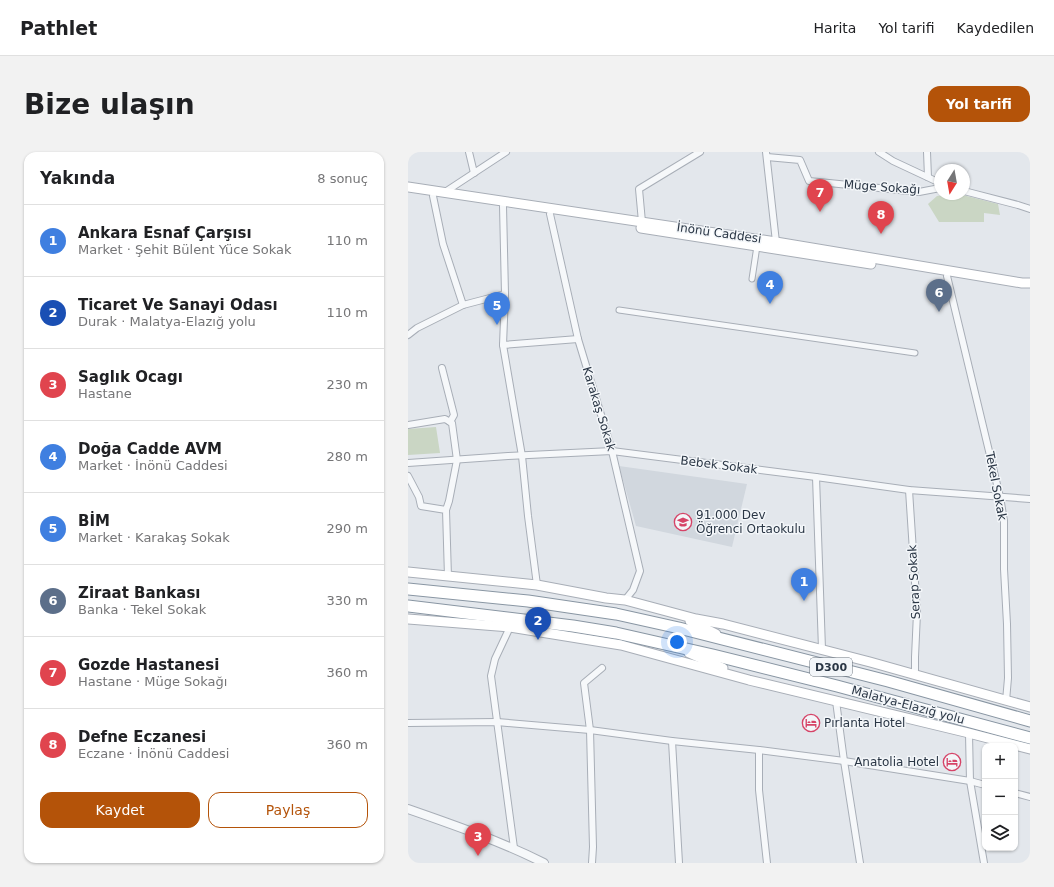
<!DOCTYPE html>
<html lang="tr">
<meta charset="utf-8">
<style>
:root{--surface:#fff;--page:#f2f2f2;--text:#202124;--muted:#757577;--line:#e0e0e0;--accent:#b45309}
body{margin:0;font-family:"DejaVu Sans",sans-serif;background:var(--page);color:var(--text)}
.controls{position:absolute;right:12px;bottom:12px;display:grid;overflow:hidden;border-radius:8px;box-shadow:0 1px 3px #0004}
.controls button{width:36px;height:36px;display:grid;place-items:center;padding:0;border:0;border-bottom:1px solid var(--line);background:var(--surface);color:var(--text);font:20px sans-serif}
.compass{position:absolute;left:526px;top:12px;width:36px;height:36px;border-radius:50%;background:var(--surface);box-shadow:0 1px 3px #0004;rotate:191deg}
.you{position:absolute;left:269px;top:490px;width:14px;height:14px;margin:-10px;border:3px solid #fff;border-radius:50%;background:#1a73e8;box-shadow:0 0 0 6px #1a73e833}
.badge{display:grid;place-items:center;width:26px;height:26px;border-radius:50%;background:var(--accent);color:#fff;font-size:13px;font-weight:700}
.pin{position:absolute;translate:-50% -33px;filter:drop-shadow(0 1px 2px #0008)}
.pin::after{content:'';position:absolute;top:21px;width:14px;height:12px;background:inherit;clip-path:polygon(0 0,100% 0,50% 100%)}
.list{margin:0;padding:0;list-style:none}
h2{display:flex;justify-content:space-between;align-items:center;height:52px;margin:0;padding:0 16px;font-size:17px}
h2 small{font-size:13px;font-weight:400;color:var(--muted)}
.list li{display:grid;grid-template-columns:26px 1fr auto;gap:12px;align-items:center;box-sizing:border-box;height:72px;padding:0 16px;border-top:1px solid var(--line)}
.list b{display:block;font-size:15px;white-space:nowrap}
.list p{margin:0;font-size:13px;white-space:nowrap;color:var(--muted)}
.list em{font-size:13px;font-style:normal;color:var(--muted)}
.actions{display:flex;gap:8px;padding:12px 16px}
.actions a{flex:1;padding:9px 0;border:1px solid var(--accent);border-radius:12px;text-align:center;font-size:14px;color:var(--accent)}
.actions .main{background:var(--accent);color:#fff}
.icon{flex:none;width:22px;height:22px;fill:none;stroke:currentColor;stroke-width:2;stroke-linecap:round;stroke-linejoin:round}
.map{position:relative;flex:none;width:622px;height:711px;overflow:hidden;border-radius:12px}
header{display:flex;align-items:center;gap:24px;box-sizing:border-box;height:56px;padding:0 20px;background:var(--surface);border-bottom:1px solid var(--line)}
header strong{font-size:19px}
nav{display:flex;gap:22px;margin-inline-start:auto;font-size:14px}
.intro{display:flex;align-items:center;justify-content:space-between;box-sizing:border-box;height:96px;padding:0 24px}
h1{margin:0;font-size:28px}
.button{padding:10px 18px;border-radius:12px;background:var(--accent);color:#fff;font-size:14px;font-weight:700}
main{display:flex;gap:24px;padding:0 24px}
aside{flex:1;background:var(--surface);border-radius:12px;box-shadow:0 1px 3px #0004}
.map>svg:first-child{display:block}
.built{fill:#d1d7de}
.green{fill:#cad6c4}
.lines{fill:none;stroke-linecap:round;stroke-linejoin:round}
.pedestrian-casing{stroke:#a8aeb7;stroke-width:7}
.minor-casing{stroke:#a8aeb7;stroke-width:8}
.tertiary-casing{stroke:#a8aeb7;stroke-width:10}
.secondary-casing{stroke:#a8aeb7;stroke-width:11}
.trunk-casing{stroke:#8996a3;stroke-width:13}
.pedestrian{stroke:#f6f8fa;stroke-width:5}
.minor{stroke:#f6f8fa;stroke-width:6}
.tertiary{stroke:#f6f8fa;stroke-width:8}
.secondary{stroke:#fff;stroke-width:9}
.trunk{stroke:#fff;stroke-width:11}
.labels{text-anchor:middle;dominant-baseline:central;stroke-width:3;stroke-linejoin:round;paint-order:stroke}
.shield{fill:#f3f6f9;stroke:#66707b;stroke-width:1}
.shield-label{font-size:11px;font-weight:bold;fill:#2a3645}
.street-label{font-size:12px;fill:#2a3645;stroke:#f3f6f9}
.poi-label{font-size:12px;fill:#2a3645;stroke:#f3f6f9;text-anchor:start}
</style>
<header>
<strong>Pathlet</strong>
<nav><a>Harita</a><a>Yol tarifi</a><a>Kaydedilen</a></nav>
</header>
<div class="intro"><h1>Bize ulaşın</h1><a class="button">Yol tarifi</a></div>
<main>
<aside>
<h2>Yakında<small>8 sonuç</small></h2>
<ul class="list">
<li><span class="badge" style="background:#3f7fe0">1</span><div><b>Ankara Esnaf Çarşısı</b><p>Market · Şehit Bülent Yüce Sokak</p></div><em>110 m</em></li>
<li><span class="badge" style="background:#1a4fb4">2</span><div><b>Ticaret Ve Sanayi Odası</b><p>Durak · Malatya-Elazığ yolu</p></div><em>110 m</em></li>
<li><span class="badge" style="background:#e0444e">3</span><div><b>Saglık Ocagı</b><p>Hastane</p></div><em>230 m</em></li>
<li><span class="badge" style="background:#3f7fe0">4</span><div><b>Doğa Cadde AVM</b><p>Market · İnönü Caddesi</p></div><em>280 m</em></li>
<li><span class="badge" style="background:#3f7fe0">5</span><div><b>BİM</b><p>Market · Karakaş Sokak</p></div><em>290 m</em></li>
<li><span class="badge" style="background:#5c6f8a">6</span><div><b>Ziraat Bankası</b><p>Banka · Tekel Sokak</p></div><em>330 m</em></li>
<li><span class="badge" style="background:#e0444e">7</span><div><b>Gozde Hastanesi</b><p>Hastane · Müge Sokağı</p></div><em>360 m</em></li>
<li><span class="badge" style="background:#e0444e">8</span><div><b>Defne Eczanesi</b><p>Eczane · İnönü Caddesi</p></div><em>360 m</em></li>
</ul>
<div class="actions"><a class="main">Kaydet</a><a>Paylaş</a></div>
</aside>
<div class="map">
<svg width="622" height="711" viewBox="0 0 622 711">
<rect width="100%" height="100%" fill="#e3e7ec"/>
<path class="built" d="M211 314 339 332 324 395 228 374Z"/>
<g class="green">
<path d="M543 42H551L590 52 592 63 576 61V70H531L520 52 529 44Z"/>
<path d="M28 275 32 301 0 303V277Z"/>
</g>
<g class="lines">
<defs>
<g id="pedestrian">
<path d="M344 127 349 94"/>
<path d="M211 158 507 201"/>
</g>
<g id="minor">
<path d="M61 0 66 21"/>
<path d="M358 0 368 90"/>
<path d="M471 0 485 9 532 31"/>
<path d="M519 0 520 25"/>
<path d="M359 5 392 8 401 29 511 40 532 36"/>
<path d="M556 39 610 53 622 57"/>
<path d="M37 40 98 0"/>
<path d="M25 44 35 92 55 153"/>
<path d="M142 62 170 187 204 299 232 419 225 438 217 448"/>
<path d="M234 70 231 37 292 0"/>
<path d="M539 124 592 345 596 369V417L599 472 600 526 598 549"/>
<path d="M97 142 95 193 114 304 120 364 129 433"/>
<path d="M0 183 9 176 55 153 97 142 95 54"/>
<path d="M95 193 170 187"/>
<path d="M34 216 46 263 42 270"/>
<path d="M0 273 37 267 44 271 49 308 41 349 38 358"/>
<path d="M0 311 100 304 204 299 408 325 501 338 622 347"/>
<path d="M0 324 11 345 13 354 38 358 40 425"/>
<path d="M408 325 414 497"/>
<path d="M501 338 509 461 507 505V523"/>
<path d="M102 475 87 507 83 524 106 696"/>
<path d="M428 549 436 609 452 711"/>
<path d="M0 571 89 570 182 578 264 589 351 598V638L359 711"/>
<path d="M561 582 562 629 576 711"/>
<path d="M264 589 271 711"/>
<path d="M351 598 436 609 562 629 577 633"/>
<path d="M607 641 622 645"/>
<path d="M184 711 185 695 182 578 176 531 194 516"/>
</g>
<path id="tertiary" d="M0 657C46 673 92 689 136 711"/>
<g id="secondary">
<path d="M0 35 368 90 614 131H622"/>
<path d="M233 76 463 112"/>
<path d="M0 420 129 433 198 446 217 448 288 467 315 472 462 510 622 555"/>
<path d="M0 467 102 475 213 493 341 528 557 580 622 597"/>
<path d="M282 469 308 482"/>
<path d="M281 501 315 516"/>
</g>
<g id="trunk">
<path d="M0 437 120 449 208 462 271 476 480 529 622 569"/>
<path d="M0 454 165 474 208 481 305 503 429 534 622 586"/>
</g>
</defs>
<use href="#pedestrian" class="pedestrian-casing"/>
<use href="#minor" class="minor-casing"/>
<use href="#tertiary" class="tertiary-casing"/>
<use href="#secondary" class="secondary-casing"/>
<use href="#trunk" class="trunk-casing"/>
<use href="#pedestrian" class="pedestrian"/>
<use href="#minor" class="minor"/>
<use href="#tertiary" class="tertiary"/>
<use href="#secondary" class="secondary"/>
<use href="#trunk" class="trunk"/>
</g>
<defs>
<symbol id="school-ring" viewBox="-11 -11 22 22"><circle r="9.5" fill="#f3f6f9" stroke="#d64367" stroke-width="1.5"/><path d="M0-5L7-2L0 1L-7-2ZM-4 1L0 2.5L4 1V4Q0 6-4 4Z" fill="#d64367"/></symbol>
<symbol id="hotel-ring" viewBox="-11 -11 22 22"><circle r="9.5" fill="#f3f6f9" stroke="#d64367" stroke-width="1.5"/><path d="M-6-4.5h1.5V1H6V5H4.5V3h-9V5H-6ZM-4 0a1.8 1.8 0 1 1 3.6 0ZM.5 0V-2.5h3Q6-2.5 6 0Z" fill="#d64367"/></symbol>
</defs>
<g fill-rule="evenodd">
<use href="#school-ring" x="265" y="360" width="20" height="20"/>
<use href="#hotel-ring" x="393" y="561" width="20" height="20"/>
<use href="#hotel-ring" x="534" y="600" width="20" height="20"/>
</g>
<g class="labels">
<rect class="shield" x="402" y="506" width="42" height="18" rx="3"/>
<g class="shield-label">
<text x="423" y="515">D300</text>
</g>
<g class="street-label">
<text transform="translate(474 35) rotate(4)">Müge Sokağı</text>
<text transform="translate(311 81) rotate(8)">İnönü Caddesi</text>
<text transform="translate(191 257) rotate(73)">Karakaş Sokak</text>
<text transform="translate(311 313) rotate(7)">Bebek Sokak</text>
<text transform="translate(588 334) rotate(79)">Tekel Sokak</text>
<text transform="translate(506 430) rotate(-93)">Serap Sokak</text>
<text transform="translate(500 553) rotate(15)">Malatya-Elazığ yolu</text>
</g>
<g class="poi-label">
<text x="288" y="363">91.000 Dev<tspan x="288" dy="14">Öğrenci Ortaokulu</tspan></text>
<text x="416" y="571">Pırlanta Hotel</text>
<text x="531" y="610" text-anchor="end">Anatolia Hotel</text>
</g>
</g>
</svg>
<div class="controls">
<button>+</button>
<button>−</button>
<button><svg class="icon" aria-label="layers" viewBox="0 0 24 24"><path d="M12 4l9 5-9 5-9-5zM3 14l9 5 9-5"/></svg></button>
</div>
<svg class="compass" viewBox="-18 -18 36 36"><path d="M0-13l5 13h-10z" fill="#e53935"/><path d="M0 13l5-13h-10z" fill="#757577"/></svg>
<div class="you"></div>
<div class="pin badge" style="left:396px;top:449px;background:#3f7fe0">1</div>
<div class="pin badge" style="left:130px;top:488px;background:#1a4fb4">2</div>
<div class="pin badge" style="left:70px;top:704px;background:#e0444e">3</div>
<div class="pin badge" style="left:362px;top:152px;background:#3f7fe0">4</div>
<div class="pin badge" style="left:89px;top:173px;background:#3f7fe0">5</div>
<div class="pin badge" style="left:531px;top:160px;background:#5c6f8a">6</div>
<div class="pin badge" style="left:412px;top:60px;background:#e0444e">7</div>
<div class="pin badge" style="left:473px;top:82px;background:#e0444e">8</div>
</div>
</main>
